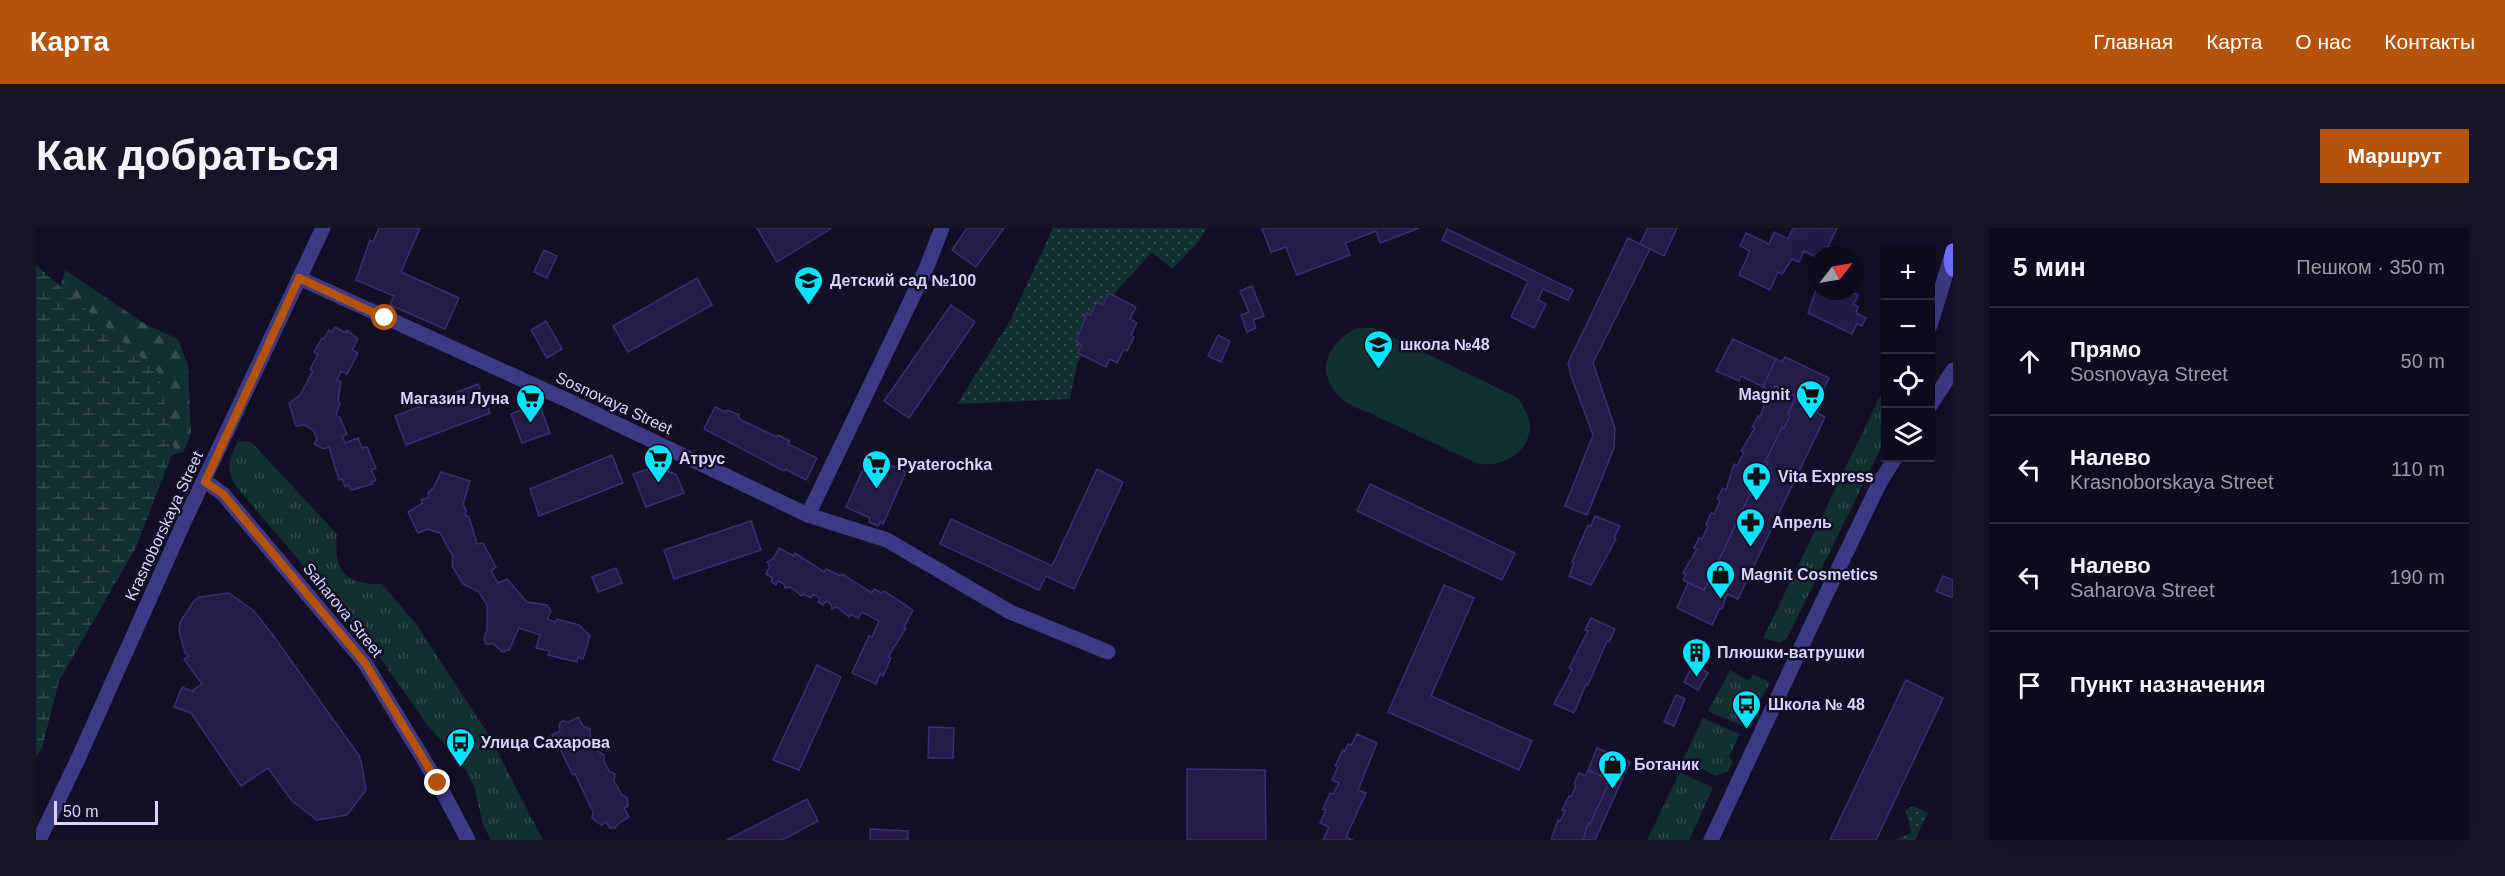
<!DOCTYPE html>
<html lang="ru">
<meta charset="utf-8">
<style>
:root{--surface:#0e0b1c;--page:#171425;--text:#f1f3f6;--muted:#9b9ba3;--line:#2e2b3b;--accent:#b45309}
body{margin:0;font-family:Helvetica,sans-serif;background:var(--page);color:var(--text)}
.controls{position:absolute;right:18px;top:18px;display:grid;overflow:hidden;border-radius:0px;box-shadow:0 6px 24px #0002}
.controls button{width:54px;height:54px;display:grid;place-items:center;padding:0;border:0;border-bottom:2px solid var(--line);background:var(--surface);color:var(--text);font:30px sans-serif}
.compass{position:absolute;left:1773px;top:18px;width:54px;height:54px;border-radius:50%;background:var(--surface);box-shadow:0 6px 24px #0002;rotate:59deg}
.scale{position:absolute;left:18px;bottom:15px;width:104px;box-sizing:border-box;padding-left:6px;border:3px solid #d9d4ff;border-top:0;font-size:16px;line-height:21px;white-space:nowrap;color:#d9d4ff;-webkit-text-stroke:4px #130f26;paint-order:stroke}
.stop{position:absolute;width:18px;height:18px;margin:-14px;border:4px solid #b45309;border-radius:50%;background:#fff}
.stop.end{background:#b45309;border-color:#fff;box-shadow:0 2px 6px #0008}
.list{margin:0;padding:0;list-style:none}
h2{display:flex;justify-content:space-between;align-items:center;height:78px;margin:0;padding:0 24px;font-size:26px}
h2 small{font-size:20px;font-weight:400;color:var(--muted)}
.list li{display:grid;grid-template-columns:39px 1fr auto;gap:18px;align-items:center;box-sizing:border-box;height:108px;padding:0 24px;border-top:2px solid var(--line)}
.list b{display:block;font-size:22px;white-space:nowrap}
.list p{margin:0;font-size:20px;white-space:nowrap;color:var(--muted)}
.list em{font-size:20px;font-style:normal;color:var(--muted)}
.icon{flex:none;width:33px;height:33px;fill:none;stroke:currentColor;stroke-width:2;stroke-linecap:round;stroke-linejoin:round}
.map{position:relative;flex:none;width:1917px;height:612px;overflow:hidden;border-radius:0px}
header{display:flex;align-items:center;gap:36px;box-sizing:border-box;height:84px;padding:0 30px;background:var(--accent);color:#fff}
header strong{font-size:28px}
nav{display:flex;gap:33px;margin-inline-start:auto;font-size:21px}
.intro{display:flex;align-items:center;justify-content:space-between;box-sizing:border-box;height:144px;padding:0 36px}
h1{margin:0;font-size:42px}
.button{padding:15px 27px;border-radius:0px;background:var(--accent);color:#fff;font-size:21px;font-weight:700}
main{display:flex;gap:36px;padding:0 36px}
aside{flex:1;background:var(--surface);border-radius:0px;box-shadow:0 6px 24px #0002}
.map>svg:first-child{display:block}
.grass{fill:url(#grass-tufts)}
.forest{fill:url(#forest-firs)}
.wetland{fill:url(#wetland-marsh)}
.park{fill:url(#park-dots)}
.garden{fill:#12302f}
.building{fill:#241b47;stroke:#3b2d73;stroke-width:1.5}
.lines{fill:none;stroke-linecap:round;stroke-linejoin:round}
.minor{stroke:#3d3a85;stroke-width:15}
.tertiary{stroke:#3d3a85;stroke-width:15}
.secondary{stroke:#6f6bff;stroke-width:15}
.route{stroke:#b45309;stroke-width:8}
.labels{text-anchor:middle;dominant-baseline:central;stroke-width:5;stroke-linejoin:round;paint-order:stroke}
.poi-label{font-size:16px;font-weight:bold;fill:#d9d4ff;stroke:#130f26;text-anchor:start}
.street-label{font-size:16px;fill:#d9d4ff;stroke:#130f26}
</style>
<header>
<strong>Карта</strong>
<nav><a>Главная</a><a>Карта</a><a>О нас</a><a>Контакты</a></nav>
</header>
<div class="intro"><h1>Как добраться</h1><a class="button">Маршрут</a></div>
<main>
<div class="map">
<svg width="1917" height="612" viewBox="0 0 1917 612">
<defs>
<pattern id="grass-tufts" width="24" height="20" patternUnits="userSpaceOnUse" patternTransform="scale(1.5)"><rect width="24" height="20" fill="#12302f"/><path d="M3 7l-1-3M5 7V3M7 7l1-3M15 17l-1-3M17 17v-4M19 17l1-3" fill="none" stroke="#344d4e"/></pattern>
<pattern id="forest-firs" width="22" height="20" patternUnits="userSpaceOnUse" patternTransform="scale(1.5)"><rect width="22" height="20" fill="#12302f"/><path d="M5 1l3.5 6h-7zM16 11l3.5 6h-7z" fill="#344d4e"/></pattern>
<pattern id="wetland-marsh" width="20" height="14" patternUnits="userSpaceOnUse" patternTransform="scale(1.5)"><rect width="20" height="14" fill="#12302f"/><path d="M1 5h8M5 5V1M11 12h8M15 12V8" fill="none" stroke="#344d4e"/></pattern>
<pattern id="park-dots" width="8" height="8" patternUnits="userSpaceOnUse" patternTransform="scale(1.5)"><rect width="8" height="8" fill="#12302f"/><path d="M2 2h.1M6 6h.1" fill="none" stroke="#344d4e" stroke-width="1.8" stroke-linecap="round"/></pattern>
</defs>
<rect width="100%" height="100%" fill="#130f26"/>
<g class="grass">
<path d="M1849 158V209L1844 222 1751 410 1744 415 1727 410Z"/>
<path d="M202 213 215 214 301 306C297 344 309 356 346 356L380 396 454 509 507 612H455L447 597 439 561 427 537 392 498 338 421 199 257C189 240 194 230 202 213Z"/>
<path d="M1694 442 1713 453 1717 446 1734 455 1708 499 1672 483Z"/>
<path d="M1667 490 1704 506 1693 529 1697 534 1692 543 1680 548 1647 532Z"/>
<path d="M1644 544 1677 560 1653 612H1611Z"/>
</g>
<path class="forest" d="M29 42 109 96 142 111 152 138 155 204 148 223 117 234 20 77Z"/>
<path class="wetland" d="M0 37 122 144 138 221 100 319 23 453 6 520 0 529Z"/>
<g class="park">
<path d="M1017 0H1170L1164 12 1136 41 1116 24 1079 65 1041 136 1034 171 921 176 974 93Z"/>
<path d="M1878 578 1892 585 1879 612H1859L1876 604 1869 582Z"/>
</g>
<path class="garden" d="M1321 100H1338L1482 170C1486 177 1493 187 1494 196 1495 225 1465 241 1440 235 1407 220 1375 204 1342 189 1331 183 1314 179 1305 170 1277 144 1292 114 1321 100Z"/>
<g class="building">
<path d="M343 0H384L365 44 423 70 409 101 354 77 358 68 320 52 334 12 337 14Z"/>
<path d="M721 0H796L741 34Z"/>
<path d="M931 0H968L940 39 916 22Z"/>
<path d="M1229 0H1383L1344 15 1340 3 1309 15 1314 27 1261 47 1250 19 1235 24 1226 1Z"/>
<path d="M1612 0H1641L1628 28 1604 16Z"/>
<path d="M1757 0H1801L1788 27H1782V30L1768 23 1763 34 1756 31 1746 46 1742 44 1734 62 1703 47 1714 23 1704 18 1710 5 1733 16 1738 4 1752 11Z"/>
<path d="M1411 1 1537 62 1532 72 1507 61 1502 72 1510 76 1498 100 1475 89 1492 53 1406 12Z"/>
<path d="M1592 10 1614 21 1557 135 1579 200 1578 220 1551 287 1529 278 1557 207 1535 148 1532 135Z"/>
<path d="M1792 18 1810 27H1788Z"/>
<path d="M508 22 521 28 511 50 498 44Z"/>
<path d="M661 50 676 77 592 124 577 98Z"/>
<path d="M1782 56V63H1813L1822 67 1818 76 1822 79 1820 85 1830 90 1826 98 1821 96 1816 106 1772 85Z"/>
<path d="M1216 58 1228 88 1217 92 1220 100 1211 104 1205 87 1213 84 1204 63Z"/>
<path d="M1073 65 1100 79 1094 91 1101 95 1095 107 1098 109 1091 123 1088 121 1081 135 1074 131 1070 139 1042 125 1046 117 1040 114 1051 85 1054 87 1061 74 1067 77Z"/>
<path d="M915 77 939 94 873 190 848 173Z"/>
<path d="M510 93 526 121 511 130 495 102Z"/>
<path d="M299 99 310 105 311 102 322 111 316 122 322 125 311 146 305 143 301 152 305 154 302 173 304 175 300 187 304 190 311 206 306 208 309 215 322 210 326 220 331 219 340 240 335 242 340 252 336 254 337 256 315 262 313 257 309 259 306 251 303 252 293 219 288 221 278 216 281 211 277 202 269 197 260 198 253 175 264 167 277 143 274 141 282 127 278 124 286 110 288 111 293 102 296 104Z"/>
<path d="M1182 107 1194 113 1185 134 1172 128Z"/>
<path d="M1697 111 1740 131 1727 159 1705 148 1703 153 1680 143Z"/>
<path d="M1749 129 1793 150 1782 173 1786 175 1781 185 1789 189 1702 371 1691 366 1686 381 1684 380 1676 397 1641 380 1652 355 1668 362 1676 345 1679 347 1684 335 1682 334 1699 297 1702 299 1708 286 1705 285 1723 246 1726 248 1732 235 1729 234 1746 199 1748 200 1754 188 1752 186 1760 168 1739 158 1736 164 1727 159 1740 131 1746 134Z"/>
<path d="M442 156 454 185 370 217 359 188Z"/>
<path d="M1739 158 1760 168 1752 186 1754 188 1748 200 1746 199 1729 234 1732 235 1726 248 1723 246 1705 285 1708 286 1702 299 1699 297 1682 334 1684 335 1679 347 1676 345 1668 362 1647 352 1650 346 1647 345 1661 321 1658 320 1663 310 1666 311 1672 298 1670 297 1675 285 1678 286 1684 273 1681 271 1687 260 1690 262 1698 236 1701 238 1708 224 1705 223 1719 200 1716 199 1722 188 1724 189 1733 163 1736 164Z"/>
<path d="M503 175 514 205 486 215 475 186Z"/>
<path d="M679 179 690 184 691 182 703 187 702 190 707 193 741 209 742 207 754 213 752 216 781 230 770 252 749 241 748 243 668 201Z"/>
<path d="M576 227 587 255 503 288 494 261Z"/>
<path d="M833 228 870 244 847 296 844 294 842 298 833 294 834 290 810 279Z"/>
<path d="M619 239 640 246 648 265 610 279 597 246Z"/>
<path d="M1061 241 1087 254 1038 361 1010 348 1003 362 904 316 915 291 1016 338Z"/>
<path d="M405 244 434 253 427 276 430 282 429 287 433 289 441 316 447 315 460 339 455 343 462 355 471 351 491 374 511 377 515 383 511 391 519 394 521 391 543 397 554 408 547 431 542 429 541 434 512 427 514 423 500 420 504 407 483 400 473 422 466 424 458 416H450L448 411 451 401V377L443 364 427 356 416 338 417 329 404 305 391 301 382 305 372 284 387 275 385 272 393 269 392 265 398 259Z"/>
<path d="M1334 256 1479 325 1466 352 1321 283Z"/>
<path d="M1559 288 1584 298 1578 310 1580 311 1555 357 1533 348 1538 335 1536 334 1552 297 1555 298Z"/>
<path d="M715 293 725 322 638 351 628 322Z"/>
<path d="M743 320 758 328 759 325 788 344 790 341 805 348 806 346 836 365 838 361 846 365 848 363 877 382 868 399 870 400 852 429 855 430 847 448 844 446 840 456 816 445 833 408 836 409 843 393 826 384 822 390 814 386 813 389 801 379 796 381 795 376 790 373 787 377 782 374 784 370 777 366 775 370 767 366 766 368 754 359 749 360 748 356 742 353 740 357 735 353 737 350 730 346 734 338 731 334 737 331Z"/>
<path d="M580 340 586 355 562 364 556 349Z"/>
<path d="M1907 348 1917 352V370L1900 363Z"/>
<path d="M1408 357 1438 370 1395 468 1496 513 1483 542 1352 484Z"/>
<path d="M193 365 218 383 236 406 324 529 323 530 325 532 330 562 311 587 281 592 256 573 232 540 205 558 155 485 138 479 146 459 158 464 157 462 166 456 148 431 153 428 149 425 143 402 144 394 158 373 163 369Z"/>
<path d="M1555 390 1579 401 1573 414 1571 413 1552 457 1550 456 1538 485 1518 476 1536 442 1533 440 1552 403 1549 402Z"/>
<path d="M1658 436 1672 445 1662 462 1648 454Z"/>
<path d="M781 437 805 449 763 542 737 532Z"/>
<path d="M1870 452 1907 470 1840 612H1794Z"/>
<path d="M1640 467 1649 471 1638 498 1628 494Z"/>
<path d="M542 489 547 498 554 501V507L563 524 568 527V533L573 543 579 546 578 553 586 567 591 570 592 578 588 580 593 589 583 595 579 600H574L570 594 565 597 556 590 557 584 539 546 537 547 524 521 519 518 516 507 524 503 523 497 526 493 533 494Z"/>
<path d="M893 499 918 500 917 530H892Z"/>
<path d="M1321 506 1341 515 1322 562 1330 565 1310 609 1317 612H1287L1293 599 1284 595 1290 582 1287 581 1294 565 1297 566 1303 555 1296 552 1302 539 1299 538 1307 522 1309 523 1312 516 1315 517Z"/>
<path d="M1561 520 1594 534 1559 612H1547L1552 595 1554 596 1574 552 1552 542Z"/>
<path d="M1151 541 1229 542 1230 612H1151Z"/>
<path d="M1552 542 1574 552 1554 596 1552 595 1547 612H1515L1522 592 1524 593 1529 583 1526 582 1533 568 1535 569 1540 557 1538 556 1543 545 1549 548Z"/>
<path d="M771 571 782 593 746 612H691Z"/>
<path d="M834 601 872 603V612H834Z"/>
</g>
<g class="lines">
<g class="minor">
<path d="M263 50 533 173 772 287 851 312 974 384 1072 424"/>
<path d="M772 287 890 41 906 0"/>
</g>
<g class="tertiary">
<path d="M1894 98 1917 23"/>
<path d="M1894 178 1917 142"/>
<path d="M169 253 187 266 329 435 402 555 432 612"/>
<path d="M3 612 42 531 148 294 287 0"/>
<path d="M1675 612 1784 379 1843 256 1859 230"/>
</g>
<path class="secondary" d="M1917 23 1915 33 1917 41"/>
</g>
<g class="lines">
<path class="route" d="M349 90 263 50 169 254 187 266 329 435 402 555"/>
</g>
<defs>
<symbol id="school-pin" viewBox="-11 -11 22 30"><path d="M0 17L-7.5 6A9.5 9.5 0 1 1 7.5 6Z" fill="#00e5ff" stroke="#130f26"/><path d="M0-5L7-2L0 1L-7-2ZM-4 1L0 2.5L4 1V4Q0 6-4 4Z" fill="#111"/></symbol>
<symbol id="supermarket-pin" viewBox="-11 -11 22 30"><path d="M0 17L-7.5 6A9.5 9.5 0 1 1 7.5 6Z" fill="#00e5ff" stroke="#130f26"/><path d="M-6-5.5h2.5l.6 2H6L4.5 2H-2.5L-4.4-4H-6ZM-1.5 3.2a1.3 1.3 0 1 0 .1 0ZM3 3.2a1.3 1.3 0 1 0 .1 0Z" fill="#111"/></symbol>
<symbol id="pharmacy-pin" viewBox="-11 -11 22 30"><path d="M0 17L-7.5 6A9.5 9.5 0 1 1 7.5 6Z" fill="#00e5ff" stroke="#130f26"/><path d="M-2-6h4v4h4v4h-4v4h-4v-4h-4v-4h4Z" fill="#111"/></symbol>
<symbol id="shop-pin" viewBox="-11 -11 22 30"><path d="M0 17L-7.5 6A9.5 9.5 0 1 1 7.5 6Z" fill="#00e5ff" stroke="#130f26"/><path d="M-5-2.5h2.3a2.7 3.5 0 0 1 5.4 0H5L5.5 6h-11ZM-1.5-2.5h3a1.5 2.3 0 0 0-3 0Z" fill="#111"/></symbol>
<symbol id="building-pin" viewBox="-11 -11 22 30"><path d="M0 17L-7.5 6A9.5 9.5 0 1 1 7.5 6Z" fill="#00e5ff" stroke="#130f26"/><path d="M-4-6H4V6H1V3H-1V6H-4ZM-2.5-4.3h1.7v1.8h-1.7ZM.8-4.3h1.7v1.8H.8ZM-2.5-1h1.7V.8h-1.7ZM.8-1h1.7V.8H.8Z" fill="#111"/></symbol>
<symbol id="bus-pin" viewBox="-11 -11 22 30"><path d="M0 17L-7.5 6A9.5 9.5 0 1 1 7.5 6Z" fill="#00e5ff" stroke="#130f26"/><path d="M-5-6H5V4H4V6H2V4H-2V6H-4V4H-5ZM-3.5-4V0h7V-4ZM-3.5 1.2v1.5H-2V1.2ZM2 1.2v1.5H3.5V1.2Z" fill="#111"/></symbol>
</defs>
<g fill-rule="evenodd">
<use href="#school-pin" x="756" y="36" width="33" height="45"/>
<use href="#school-pin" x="1326" y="100" width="33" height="45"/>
<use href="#supermarket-pin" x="1758" y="150" width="33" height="45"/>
<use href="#supermarket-pin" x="478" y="154" width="33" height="45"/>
<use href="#supermarket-pin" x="606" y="214" width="33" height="45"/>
<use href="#supermarket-pin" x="824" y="220" width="33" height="45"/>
<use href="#pharmacy-pin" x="1704" y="232" width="33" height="45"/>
<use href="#pharmacy-pin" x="1698" y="278" width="33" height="45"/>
<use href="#shop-pin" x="1668" y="330" width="33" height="45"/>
<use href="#building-pin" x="1644" y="408" width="33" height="45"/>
<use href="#bus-pin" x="1694" y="460" width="33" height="45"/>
<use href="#bus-pin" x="408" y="498" width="33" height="45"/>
<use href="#shop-pin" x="1560" y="520" width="33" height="45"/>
</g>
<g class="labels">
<g class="poi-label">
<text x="794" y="52">Детский сад №100</text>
<text x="1364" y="116">школа №48</text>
<text x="1754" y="166" text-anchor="end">Magnit</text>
<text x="473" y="170" text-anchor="end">Магазин Луна</text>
<text x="643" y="230">Атрус</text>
<text x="861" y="236">Pyaterochka</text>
<text x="1742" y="248">Vita Express</text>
<text x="1736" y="294">Апрель</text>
<text x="1705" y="346">Magnit Cosmetics</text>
<text x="1681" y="424">Плюшки-ватрушки</text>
<text x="1732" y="476">Школа № 48</text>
<text x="445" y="514">Улица Сахарова</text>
<text x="1598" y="536">Ботаник</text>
</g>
<g class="street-label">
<text transform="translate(578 175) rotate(25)">Sosnovaya Street</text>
<text transform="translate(128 298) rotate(-65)">Krasnoborskaya Street</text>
<text transform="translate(307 382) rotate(51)">Saharova Street</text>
</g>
</g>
</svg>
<div class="controls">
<button>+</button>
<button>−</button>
<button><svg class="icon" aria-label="locate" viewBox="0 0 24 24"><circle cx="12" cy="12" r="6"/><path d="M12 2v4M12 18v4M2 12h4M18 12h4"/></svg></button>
<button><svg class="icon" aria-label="layers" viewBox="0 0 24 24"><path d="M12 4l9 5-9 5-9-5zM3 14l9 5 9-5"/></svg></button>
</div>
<svg class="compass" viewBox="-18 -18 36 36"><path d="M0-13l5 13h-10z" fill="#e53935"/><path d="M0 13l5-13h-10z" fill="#9b9ba3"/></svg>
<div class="scale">50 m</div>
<div class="stop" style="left:349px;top:90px"></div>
<div class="stop end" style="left:402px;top:555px"></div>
</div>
<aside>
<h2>5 мин<small>Пешком · 350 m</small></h2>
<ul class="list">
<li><svg class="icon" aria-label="ahead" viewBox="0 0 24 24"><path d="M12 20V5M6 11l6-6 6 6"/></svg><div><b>Прямо</b><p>Sosnovaya Street</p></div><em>50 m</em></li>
<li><svg class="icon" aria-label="left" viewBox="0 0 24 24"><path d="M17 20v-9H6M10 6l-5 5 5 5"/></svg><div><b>Налево</b><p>Krasnoborskaya Street</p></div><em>110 m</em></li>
<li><svg class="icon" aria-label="left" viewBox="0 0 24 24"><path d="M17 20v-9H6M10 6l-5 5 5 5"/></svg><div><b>Налево</b><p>Saharova Street</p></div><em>190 m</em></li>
<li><svg class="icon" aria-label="arrive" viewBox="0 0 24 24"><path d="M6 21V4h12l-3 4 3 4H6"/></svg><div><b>Пункт назначения</b></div></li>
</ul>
</aside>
</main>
